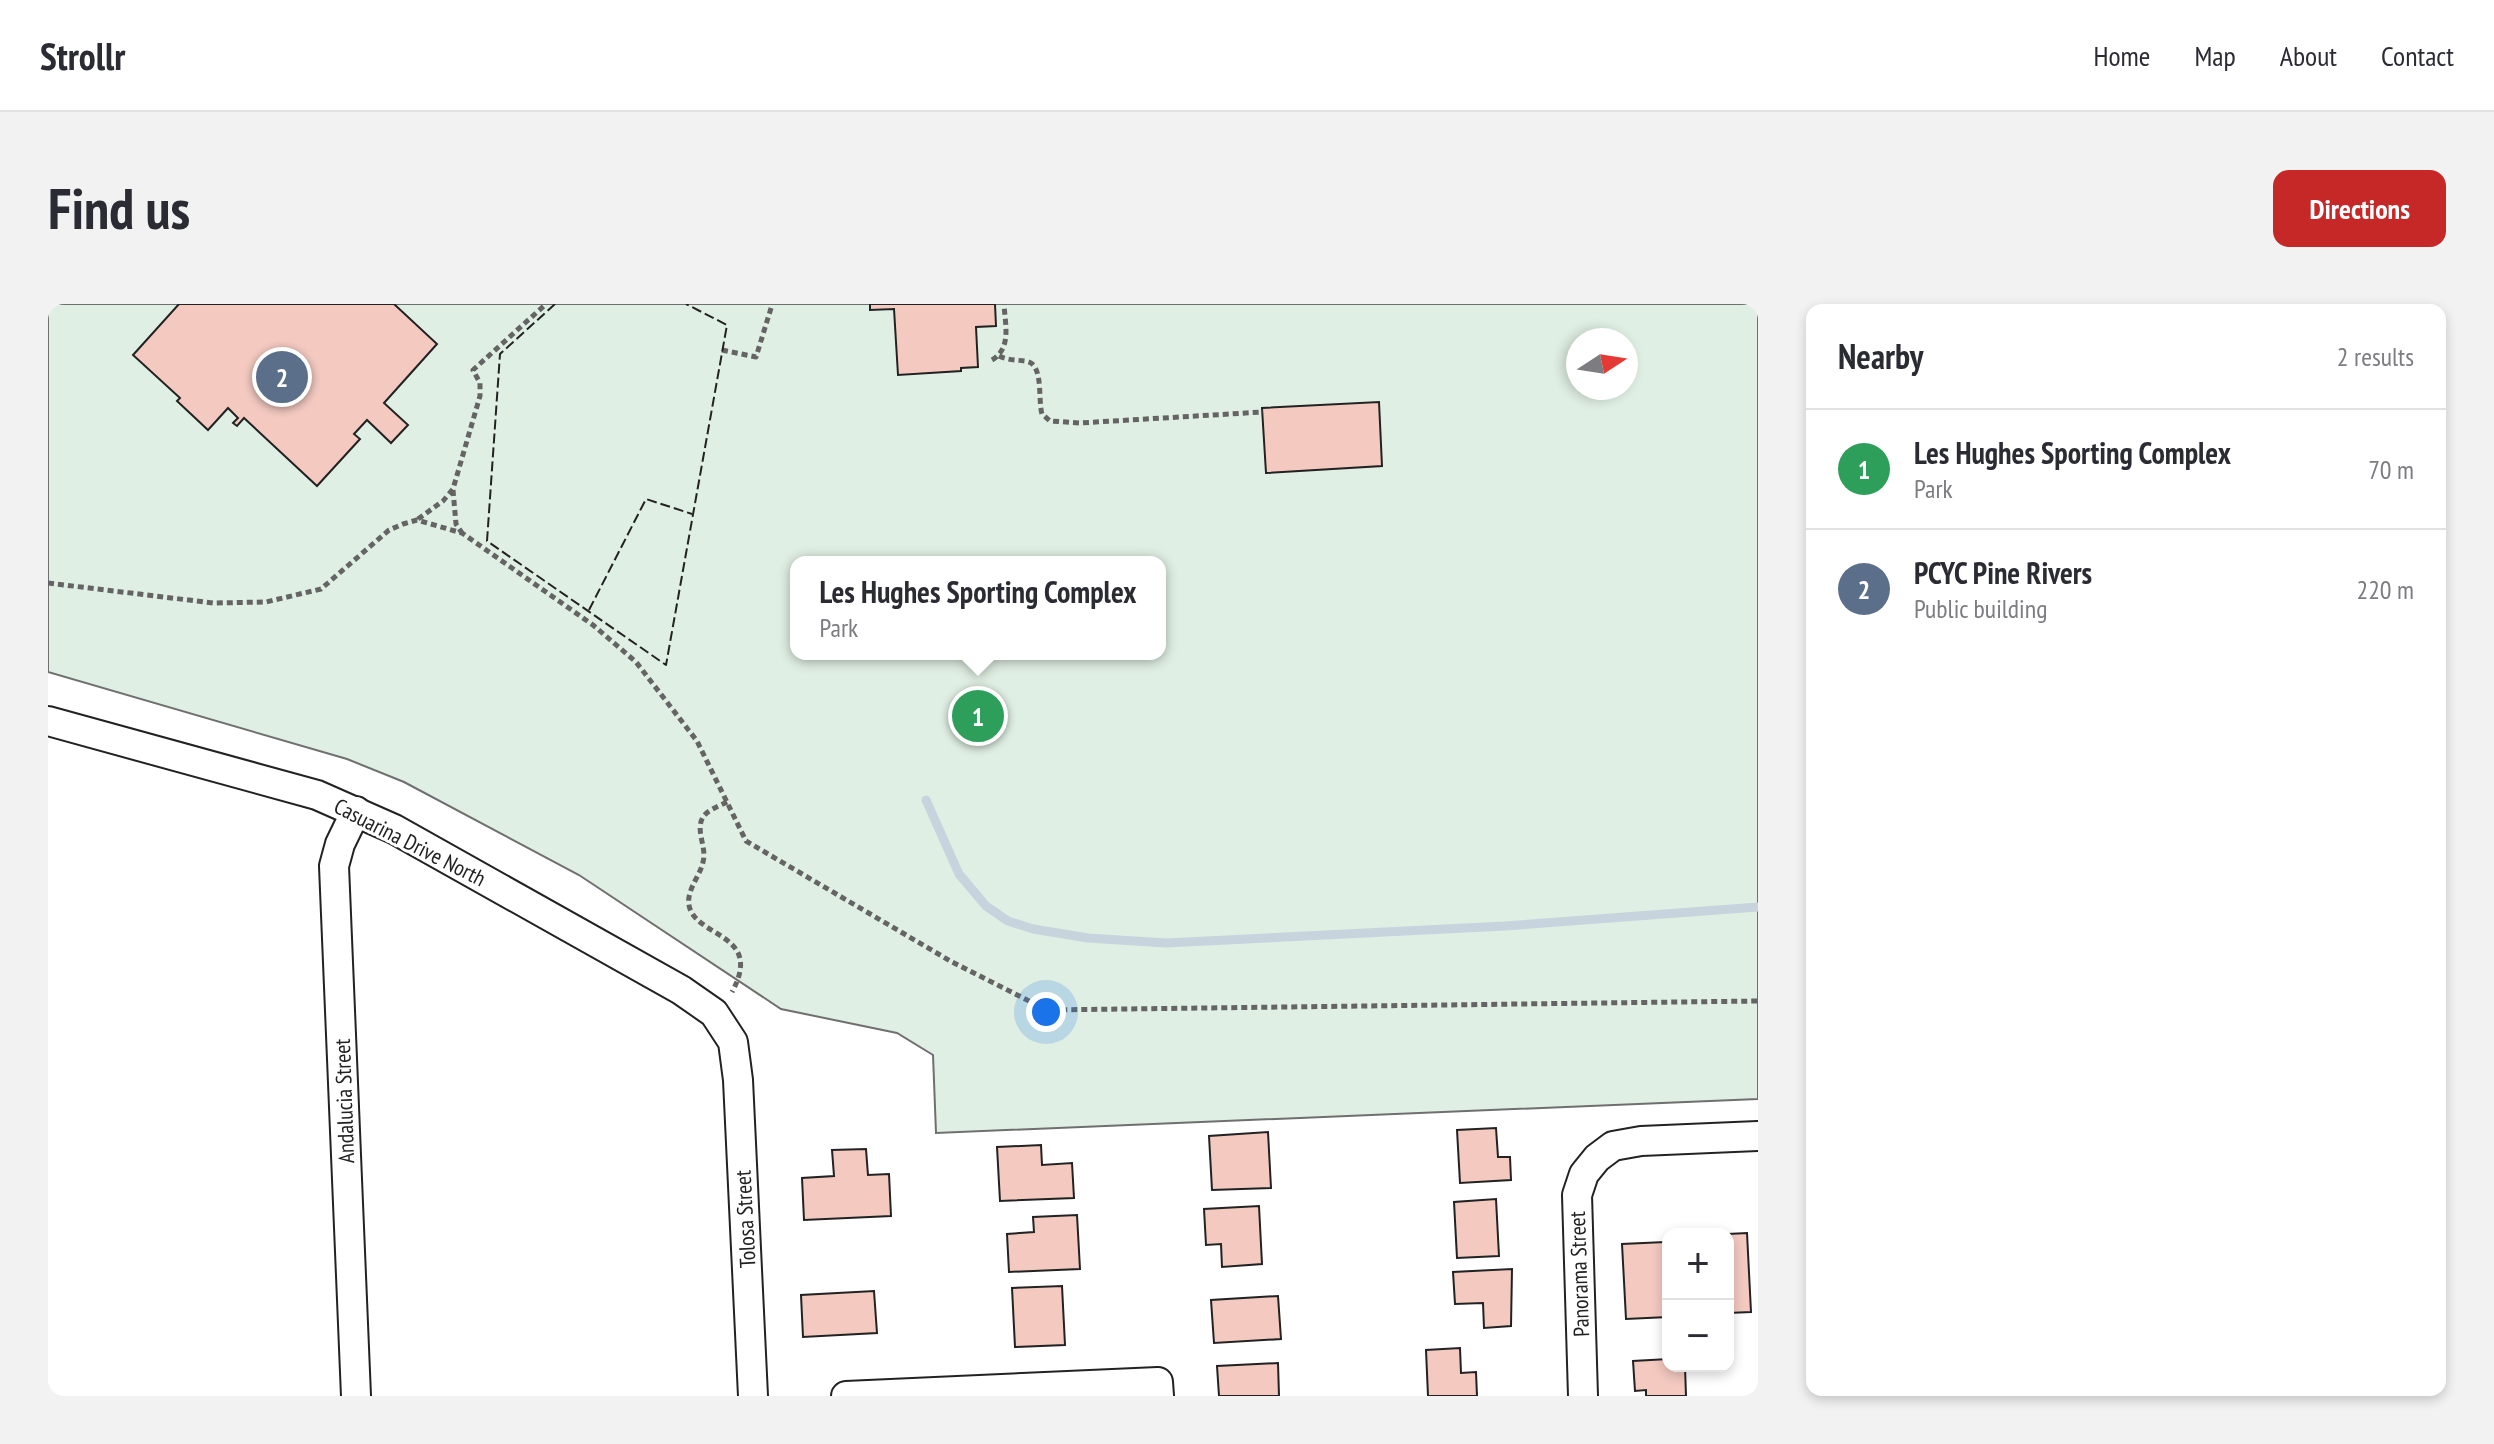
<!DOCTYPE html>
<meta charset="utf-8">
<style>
:root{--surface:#fff;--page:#f2f2f3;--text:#2b2b33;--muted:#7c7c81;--line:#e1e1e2;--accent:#c62828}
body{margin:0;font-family:"PT Sans Narrow",sans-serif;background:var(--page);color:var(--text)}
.controls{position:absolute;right:24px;bottom:24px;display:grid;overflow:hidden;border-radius:16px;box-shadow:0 4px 12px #0003}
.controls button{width:72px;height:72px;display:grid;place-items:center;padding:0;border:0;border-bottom:2px solid var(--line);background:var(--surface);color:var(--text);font:40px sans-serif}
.compass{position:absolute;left:1518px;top:24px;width:72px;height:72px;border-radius:50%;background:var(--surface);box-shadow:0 4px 12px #0003;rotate:78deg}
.you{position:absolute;left:998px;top:708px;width:28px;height:28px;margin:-20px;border:6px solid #fff;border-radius:50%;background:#1a73e8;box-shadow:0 0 0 12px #1a73e833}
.badge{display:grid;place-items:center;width:52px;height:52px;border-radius:50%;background:var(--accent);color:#fff;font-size:26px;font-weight:700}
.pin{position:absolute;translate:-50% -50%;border:4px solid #fff;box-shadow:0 2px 8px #0006}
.popup{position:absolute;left:742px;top:252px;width:376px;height:104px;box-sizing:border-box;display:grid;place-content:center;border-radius:16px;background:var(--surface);filter:drop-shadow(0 2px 6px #0005);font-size:26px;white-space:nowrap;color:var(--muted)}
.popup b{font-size:30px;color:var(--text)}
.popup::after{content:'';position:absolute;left:50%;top:100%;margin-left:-16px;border:16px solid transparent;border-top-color:var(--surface)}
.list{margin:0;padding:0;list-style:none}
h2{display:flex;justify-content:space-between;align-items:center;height:104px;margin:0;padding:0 32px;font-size:34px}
h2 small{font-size:26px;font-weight:400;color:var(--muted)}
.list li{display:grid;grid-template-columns:52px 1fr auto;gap:24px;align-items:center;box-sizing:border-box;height:120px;padding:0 32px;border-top:2px solid var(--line)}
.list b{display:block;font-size:30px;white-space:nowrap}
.list p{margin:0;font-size:26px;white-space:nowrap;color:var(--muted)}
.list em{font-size:26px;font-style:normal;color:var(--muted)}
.map{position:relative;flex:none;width:1710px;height:1092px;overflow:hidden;border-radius:16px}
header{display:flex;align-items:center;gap:48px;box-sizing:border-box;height:112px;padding:0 40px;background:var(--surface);border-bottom:2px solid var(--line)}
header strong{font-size:38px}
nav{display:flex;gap:44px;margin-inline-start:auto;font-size:28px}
.intro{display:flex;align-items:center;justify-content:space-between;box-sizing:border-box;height:192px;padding:0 48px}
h1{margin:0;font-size:56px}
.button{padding:20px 36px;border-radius:16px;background:var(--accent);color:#fff;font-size:28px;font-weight:700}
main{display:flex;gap:48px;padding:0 48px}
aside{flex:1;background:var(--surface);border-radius:16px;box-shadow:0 4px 12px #0003}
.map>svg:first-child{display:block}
.green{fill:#e0efe3;stroke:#6f6f6f;stroke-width:2;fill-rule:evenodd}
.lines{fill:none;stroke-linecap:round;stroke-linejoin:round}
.stream{stroke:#c7d3dd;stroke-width:9}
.building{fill:#f3c9c0;stroke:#222;stroke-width:2}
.street-casing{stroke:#222;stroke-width:32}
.path{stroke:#646464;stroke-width:5;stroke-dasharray:6 4;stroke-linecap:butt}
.street{stroke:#fff;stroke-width:28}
.fence{stroke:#222;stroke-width:2;stroke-dasharray:10 4;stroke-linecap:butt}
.labels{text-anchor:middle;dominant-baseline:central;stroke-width:6;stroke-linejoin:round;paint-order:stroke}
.street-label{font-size:22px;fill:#222;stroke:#fff}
</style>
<header>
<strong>Strollr</strong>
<nav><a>Home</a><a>Map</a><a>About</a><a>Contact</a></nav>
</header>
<div class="intro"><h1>Find us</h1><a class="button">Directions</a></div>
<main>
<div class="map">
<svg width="1710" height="1092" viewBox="0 0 1710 1092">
<rect width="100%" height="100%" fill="#fff"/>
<path class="green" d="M0 0H1710V795L888 829 885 751 849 729 733 705 531 571 356 478 299 455 0 368ZM1530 36H1578V84H1530ZM748 258H1112V350H748Z"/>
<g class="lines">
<path class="stream" d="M878 496 911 570 938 602 960 617 985 625 1040 634 1118 639 1457 622 1710 603"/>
</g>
<g class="building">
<path d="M131 0H346L389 40 336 99 360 121 343 139 319 116 306 130 312 135 269 182 196 114 189 122 185 119 190 114 180 104 160 126 129 97 132 94 85 51Z"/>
<path d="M822 0H947L948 22 928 23 930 63 913 64V67L850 71 846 5 822 6Z"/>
<path d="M1331 98 1334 162 1218 169 1214 104Z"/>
<path d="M1448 824 1450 853H1462L1463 876 1412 879 1409 826Z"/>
<path d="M1220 828 1223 884 1164 886 1161 832Z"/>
<path d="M993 841 994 861 1024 859 1026 894 952 897 949 843Z"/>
<path d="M818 845 820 871 841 870 843 912 756 916 754 874 786 872 784 846Z"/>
<path d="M1448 895 1451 952 1409 954 1406 898Z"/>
<path d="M1211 902 1214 960 1174 963 1173 940 1158 941 1156 905Z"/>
<path d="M1029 911 1032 965 961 968 959 930 986 928 985 913Z"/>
<path d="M1699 929 1703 1008 1680 1009V930Z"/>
<path d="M1617 938 1620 1013 1578 1015 1574 940Z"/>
<path d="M1464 965 1463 1022 1436 1024 1435 999 1407 1000 1405 968Z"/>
<path d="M1014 982 1017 1041 967 1043 964 984Z"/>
<path d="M826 987 829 1029 755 1033 753 991Z"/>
<path d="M1230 992 1233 1035 1166 1039 1163 996Z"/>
<path d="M1412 1044 1413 1069 1428 1068 1429 1092H1380L1378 1046Z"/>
<path d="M1620 1055V1062H1637L1638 1092H1598V1086L1587 1087 1585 1057Z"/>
<path d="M1230 1059 1231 1092H1171L1169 1062Z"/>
</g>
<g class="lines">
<defs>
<g id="street">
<path d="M0 417 269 491 346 525 633 686 666 709 685 738 690 776 705 1092"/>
<path d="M308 1092 286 562 292 540 308 507"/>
<path d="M798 1092 1110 1078 1111 1092"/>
<path d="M1535 1092 1529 891 1536 870 1549 854 1565 842 1593 837 1710 832"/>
</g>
</defs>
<use href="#street" class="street-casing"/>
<g class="path">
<path d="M674 46 708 53 724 1"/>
<path d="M951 52C963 58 977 55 983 59 995 67 990 97 994 110L1002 117 1032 119 1215 108"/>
<path d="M944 56C964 44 957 20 956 0"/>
<path d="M405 186 408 220 414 229"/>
<path d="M370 215 395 197 405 185 432 92V79L425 66 498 0"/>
<path d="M0 279 165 299 218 298 273 285 341 226 355 220 369 216 414 229 545 321 588 358 649 437 698 537 904 658 999 706 1710 697"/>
<path d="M679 498C671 502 657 507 654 515 648 528 659 544 655 558 652 573 636 588 642 605 653 634 715 631 684 688"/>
</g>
<use href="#street" class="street"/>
<g class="fence">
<path d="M507 0 452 50 439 237 618 361 679 21 638 0"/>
<path d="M541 306 598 195 644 210"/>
</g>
</g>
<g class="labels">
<g class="street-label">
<text transform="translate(362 538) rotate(27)">Casuarina Drive North</text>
<text transform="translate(296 797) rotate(-92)">Andalucia Street</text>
<text transform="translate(697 915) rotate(-93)">Tolosa Street</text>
<text transform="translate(1531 970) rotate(-92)">Panorama Street</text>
</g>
</g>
</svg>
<div class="controls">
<button>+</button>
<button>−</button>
</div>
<svg class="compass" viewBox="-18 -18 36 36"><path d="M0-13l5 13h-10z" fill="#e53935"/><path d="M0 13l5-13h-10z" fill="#7c7c81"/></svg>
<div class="you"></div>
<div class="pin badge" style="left:930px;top:412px;background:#2e9e5b">1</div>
<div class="popup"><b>Les Hughes Sporting Complex</b>Park</div>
<div class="pin badge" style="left:234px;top:73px;background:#5c6f8a">2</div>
</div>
<aside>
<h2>Nearby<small>2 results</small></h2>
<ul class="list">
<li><span class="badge" style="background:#2e9e5b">1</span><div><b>Les Hughes Sporting Complex</b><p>Park</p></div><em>70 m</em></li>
<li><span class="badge" style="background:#5c6f8a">2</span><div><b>PCYC Pine Rivers</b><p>Public building</p></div><em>220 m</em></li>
</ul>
</aside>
</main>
